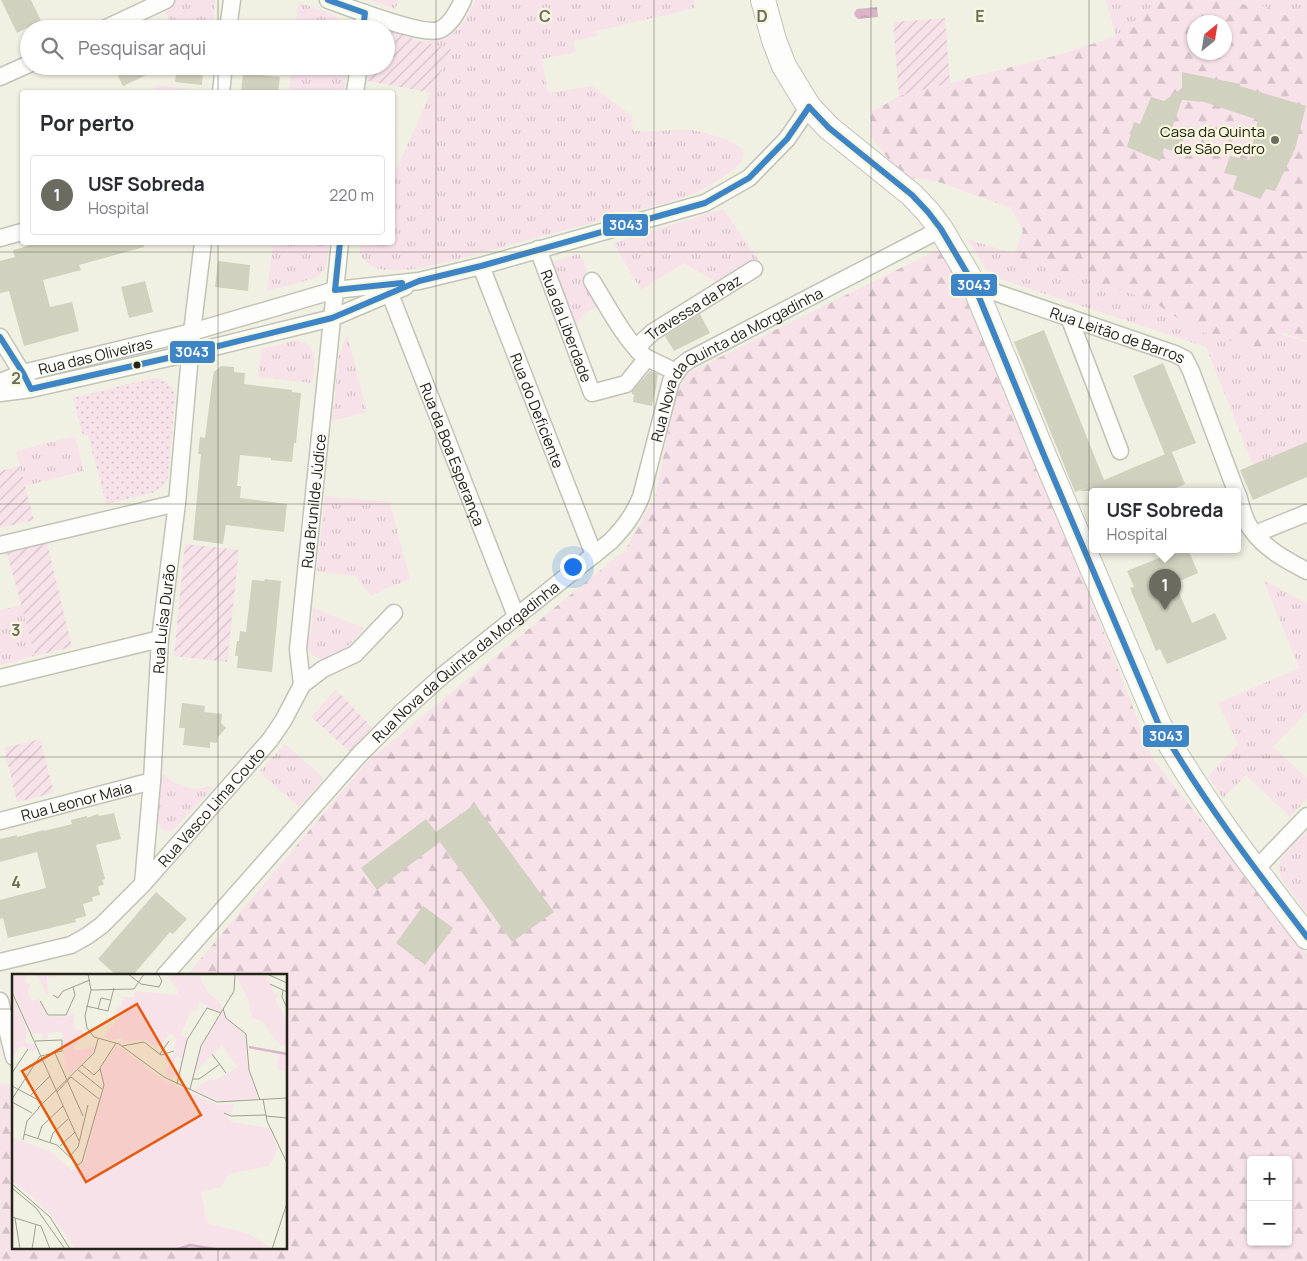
<!DOCTYPE html>
<html lang="pt">
<meta charset="utf-8">
<style>
:root{--surface:#fff;--page:#f2f2f3;--text:#2b2b33;--muted:#7c7c81;--line:#e1e1e2;--accent:#6b6b5f}
body{margin:0;font-family:Manrope,sans-serif;background:var(--page);color:var(--text)}
.controls{position:absolute;right:15px;bottom:15px;display:grid;overflow:hidden;border-radius:5px;box-shadow:0 1px 4px #0004}
.controls button{width:45px;height:45px;display:grid;place-items:center;padding:0;border:0;border-bottom:1px solid var(--line);background:var(--surface);color:var(--text);font:25px sans-serif}
.compass{position:absolute;left:1187px;top:15px;width:45px;height:45px;border-radius:50%;background:var(--surface);box-shadow:0 1px 4px #0004;rotate:30deg}
.you{position:absolute;left:572px;top:566px;width:18px;height:18px;margin:-12px;border:4px solid #fff;border-radius:50%;background:#1a73e8;box-shadow:0 0 0 8px #1a73e833}
.badge{display:grid;place-items:center;width:32px;height:32px;border-radius:50%;background:var(--accent);color:#fff;font-size:16px;font-weight:700}
.pin{position:absolute;translate:-50% -41px;filter:drop-shadow(0 1px 2px #0008)}
.pin::after{content:'';position:absolute;top:26px;width:18px;height:15px;background:inherit;clip-path:polygon(0 0,100% 0,50% 100%)}
.popup{position:absolute;left:1089px;top:488px;width:152px;height:65px;box-sizing:border-box;display:grid;place-content:center;border-radius:5px;background:var(--surface);filter:drop-shadow(0 1px 4px #0005);font-size:16px;white-space:nowrap;color:var(--muted)}
.popup b{font-size:19px;color:var(--text)}
.popup::after{content:'';position:absolute;left:50%;top:100%;margin-left:-10px;border:10px solid transparent;border-top-color:var(--surface)}
.list{margin:0;padding:0;list-style:none}
h2{display:flex;justify-content:space-between;align-items:center;height:65px;margin:0;padding:0 20px;font-size:21px}
h2 small{font-size:16px;font-weight:400;color:var(--muted)}
.list li{display:grid;grid-template-columns:32px 1fr auto;gap:15px;align-items:center;box-sizing:border-box;height:80px;margin:0 10px 10px;padding:0 10px;border:1px solid var(--line);border-radius:5px}
.list b{display:block;font-size:19px;white-space:nowrap}
.list p{margin:0;font-size:16px;white-space:nowrap;color:var(--muted)}
.list em{font-size:16px;font-style:normal;color:var(--muted)}
.icon{flex:none;width:28px;height:28px;fill:none;stroke:currentColor;stroke-width:2;stroke-linecap:round;stroke-linejoin:round}
.map{position:relative;flex:none;width:1307px;height:1261px;overflow:hidden}
.search{position:absolute;background:var(--surface);box-shadow:0 1px 4px #0004;left:20px;top:20px;width:375px;height:55px;display:flex;align-items:center;gap:12px;box-sizing:border-box;padding:0 18px;border-radius:28px;color:var(--muted);font-size:19px}
.panel{position:absolute;background:var(--surface);box-shadow:0 1px 4px #0004;left:20px;top:90px;width:375px;height:155px;border-radius:5px}
.map>svg:first-child{display:block}
.grass{fill:url(#grass-tufts)}
.forest{fill:url(#forest-firs);fill-rule:evenodd}
.park{fill:url(#park-dots)}
.garden{fill:url(#garden-furrows)}
.water{fill:url(#water-waves)}
.building{fill:#d0d1be}
.lines{fill:none;stroke-linecap:round;stroke-linejoin:round}
.street-casing{stroke:#c2c3b7;stroke-width:19}
.secondary-casing{stroke:#c2c3b7;stroke-width:26}
.street{stroke:#fdfdfb;stroke-width:16}
.secondary{stroke:#fdfdfb;stroke-width:24}
.bus-1-casing{stroke:#f6f7dc;stroke-width:10}
.bus-1{stroke:#3d85c6;stroke-width:6}
.grid{fill:none;stroke:#6b6b5f;stroke-width:1;stroke-opacity:0.55}
.poi-dot{fill:#6b6b5f;stroke:#f6f7dc;stroke-width:2}
.bus-dot{fill:#232319;stroke:#f6f7dc;stroke-width:2}
.labels{text-anchor:middle;dominant-baseline:central;stroke-width:4.5;stroke-linejoin:round;paint-order:stroke}
.poi-label{font-size:15px;fill:#232319;stroke:#f6f7dc;text-anchor:end}
.street-label{font-size:15px;fill:#232319;stroke:#f6f7dc}
.inset-river{fill:none;stroke:#dab5ca;stroke-width:2.5}
.inset-road{fill:none;stroke:#9e9f92;stroke-width:1}
.view{fill:#e8590c;fill-opacity:0.15;stroke:#e8590c;stroke-width:2.5}
.inset-edge{fill:none;stroke:#232319;stroke-width:2.5}
.grid-label{font-size:16px;text-anchor:middle;font-weight:bold;fill:#6b6b5f;stroke:#f6f7dc;stroke-width:4.5;stroke-linejoin:round;paint-order:stroke}
.line-badge{stroke:#f6f7dc;stroke-width:2}
.badge-label{font-size:14px;text-anchor:middle;font-weight:bold;fill:#fff}
</style>
<div class="map">
<svg width="1307" height="1261" viewBox="0 0 1307 1261">
<defs>
<pattern id="grass-tufts" width="24" height="20" patternUnits="userSpaceOnUse" patternTransform="scale(1.25)"><rect width="24" height="20" fill="#f8e2ea"/><path d="M3 7l-1-3M5 7V3M7 7l1-3M15 17l-1-3M17 17v-4M19 17l1-3" fill="none" stroke="#d4c2c8"/></pattern>
<pattern id="forest-firs" width="22" height="20" patternUnits="userSpaceOnUse" patternTransform="scale(1.25)"><rect width="22" height="20" fill="#f8e2ea"/><path d="M5 1l3.5 6h-7zM16 11l3.5 6h-7z" fill="#d4c2c8"/></pattern>
<pattern id="park-dots" width="8" height="8" patternUnits="userSpaceOnUse" patternTransform="scale(1.25)"><rect width="8" height="8" fill="#f8e2ea"/><path d="M2 2h.1M6 6h.1" fill="none" stroke="#d4c2c8" stroke-width="1.8" stroke-linecap="round"/></pattern>
<pattern id="garden-furrows" width="10" height="10" patternUnits="userSpaceOnUse" patternTransform="scale(1.25)"><rect width="10" height="10" fill="#f8e2ea"/><path d="M-1 1l2-2M0 10L10 0M9 11l2-2" fill="none" stroke="#d4c2c8"/></pattern>
<pattern id="water-waves" width="16" height="10" patternUnits="userSpaceOnUse" patternTransform="scale(1.25)"><rect width="16" height="10" fill="#dab5ca"/><path d="M0 5q4-4 8 0t8 0" fill="none" stroke="#bb9bad"/></pattern>
</defs>
<rect width="100%" height="100%" fill="#f0f1e2"/>
<g class="grass">
<path d="M175 0H215L213 29H173L163 6Z"/>
<path d="M370 0H399L395 9Z"/>
<path d="M475 0H694L695 8 596 31 597 36 573 41 576 52 542 59 548 93 592 86 632 116 633 131C647 131 661 131 675 130 683 130 691 129 698 131 707 133 740 143 743 151 750 167 698 192 687 197L451 261C427 266 383 280 364 260 359 255 359 249 362 243L392 242 393 176 451 49 419 41C452 43 463 28 475 0Z"/>
<path d="M1106 0H1163L1116 36Z"/>
<path d="M1205 0H1307V24L1266 7Z"/>
<path d="M298 2C313 8 342 14 348 29H295Z"/>
<path d="M292 66H347L344 92H289Z"/>
<path d="M157 85 206 92H153Z"/>
<path d="M723 209 758 259 718 283 684 263 641 290 613 243Z"/>
<path d="M967 239 1113 285 1307 342V442L1253 465 1206 347 1000 279 986 269Z"/>
<path d="M324 242 329 243 327 262 324 269 319 276 312 279 267 291 273 243Z"/>
<path d="M579 254 584 261 587 276 583 278 599 305C584 315 578 315 577 334L551 272 552 262Z"/>
<path d="M347 334 367 412 332 421 339 356Z"/>
<path d="M297 340C321 346 314 364 312 383L258 377 261 349Z"/>
<path d="M75 436 84 471 25 486 16 451Z"/>
<path d="M325 496 390 502 410 580 384 589 371 596 355 576 317 572Z"/>
<path d="M1264 581 1307 603V712L1273 747 1307 778V799L1290 817 1246 775 1223 799 1208 776 1238 744 1218 703 1299 668Z"/>
<path d="M22 605 35 656 0 665V610Z"/>
<path d="M313 608 364 628C354 640 332 668 314 656 310 654 309 651 308 647 307 641 309 637 311 632 313 624 312 616 313 608Z"/>
<path d="M285 744 324 778 299 807 259 772Z"/>
<path d="M162 774C166 775 168 778 172 781 185 788 194 791 209 786L212 789 172 831 164 830 161 828 157 821 160 776Z"/>
<path d="M1307 832V913L1281 878C1280 875 1279 870 1279 866 1281 855 1299 840 1307 832Z"/>
</g>
<g class="forest">
<path d="M1163 0H1205L1266 7 1307 24V341L1284 333 1257 349 1195 330 1151 300 1014 256 1023 231 1011 208 936 181 911 178 889 160 871 136V111L886 104 899 96 1062 54 1116 36ZM1194 22H1224V52H1194Z"/>
<path d="M941 248 976 303 1153 759 1307 954V1261H0V1085L14 1084V1247H286V975H187L368 761 625 550 655 498 676 394 688 373ZM1251 1160H1288V1242H1251Z"/>
</g>
<path class="park" d="M152 378C165 378 174 385 175 398L168 477 164 485 155 492 106 504 88 435 83 436 73 398Z"/>
<g class="garden">
<path d="M945 18 950 83 899 96 893 22Z"/>
<path d="M386 31 395 32 419 41 451 49 431 93 368 81 370 66H386Z"/>
<path d="M237 66H292L291 72Z"/>
<path d="M20 466 34 520 0 528V471Z"/>
<path d="M47 543 72 647 35 656 7 553Z"/>
<path d="M185 544 239 550 227 662 174 656Z"/>
<path d="M336 690 372 727 349 751 311 717Z"/>
<path d="M40 739 54 793 17 802 4 748Z"/>
</g>
<path class="water" d="M877 7 878 17 858 19 855 16 854 13 857 9Z"/>
<g class="building">
<path d="M1 0H31L41 21 17 33Z"/>
<path d="M113 66H166L123 86Z"/>
<path d="M177 66H203L202 85 175 82Z"/>
<path d="M1182 72 1240 84V86L1306 106 1295 149 1275 191 1266 189 1260 199 1233 189 1237 176 1224 173 1230 156 1249 160 1258 120 1204 102 1182 100 1170 134 1184 138 1177 153 1164 148 1160 161 1127 147 1134 122 1140 124 1151 97 1164 101 1182 88Z"/>
<path d="M243 73 280 77 278 92H241Z"/>
<path d="M42 242H144V247L79 265 81 270 43 280 50 307 72 302 79 331 24 346 9 291 0 293V261L15 257 13 250Z"/>
<path d="M218 261 250 265 248 291 215 287Z"/>
<path d="M145 281 153 312 129 318 121 287Z"/>
<path d="M700 314 710 333 674 351 665 336Z"/>
<path d="M1044 330 1104 480 1168 453 1165 455 1133 376 1163 363 1196 443 1172 452 1185 484 1169 491H1079L1096 484 1075 492 1014 342Z"/>
<path d="M221 366 234 367V372L245 373 244 384 292 390V392L301 393 296 443H294L292 462 271 460V458L240 455 237 486H241L240 498 287 504 284 532 226 525 223 544 193 540 201 454H198L200 437 205 438 213 376 214 372Z"/>
<path d="M650 371 658 374 656 388 652 406 633 402 634 395 632 394V391Z"/>
<path d="M1307 442V477L1253 500 1240 470Z"/>
<path d="M1181 549H1188L1198 573 1175 583 1192 623 1215 613 1227 639 1167 664 1160 649 1156 651 1130 588 1134 587 1127 571Z"/>
<path d="M265 579 281 581 272 672 237 668 238 656H235L237 641H239L240 631 246 632 252 580 264 581Z"/>
<path d="M182 703 205 706 204 712 222 714 221 723 226 728 218 737 217 743 210 742V748L183 745 185 728H179Z"/>
<path d="M475 804 554 912 512 942 440 842 377 890 361 868 426 819 436 832Z"/>
<path d="M114 813 121 839 96 845 105 879 102 880 104 885 98 886 100 895 92 897 93 901 83 904 86 916 75 919 76 922 8 938 3 918 0 919V900L46 888 37 852 0 862V839L17 835V837L44 830V831L72 824 71 820 87 816V818L98 814 99 816Z"/>
<path d="M156 892 187 919 173 934 170 932 133 975H116L98 959Z"/>
<path d="M423 906 453 928 425 965 396 943Z"/>
</g>
<g class="lines">
<defs>
<g id="street">
<path d="M328 0C348 7 422 36 439 30 451 25 458 10 463 0"/>
<path d="M104 29 166 0"/>
<path d="M228 29 232 0"/>
<path d="M363 29 365 13"/>
<path d="M0 77 29 64"/>
<path d="M221 92 224 66"/>
<path d="M355 92 359 66"/>
<path d="M0 238 22 232"/>
<path id="s1" d="M538 249 592 393 626 384 647 358 676 372"/>
<path id="s2" d="M481 266 594 555"/>
<path d="M592 281C607 305 624 339 645 357"/>
<path id="s3" d="M974 285 1175 354 1185 359 1191 371 1236 491"/>
<path id="s4" d="M390 294 516 616"/>
<path d="M1069 317 1120 451"/>
<path d="M0 337 28 383"/>
<path id="s5" d="M638 351 643 341 653 332 754 269"/>
<path id="s6" d="M0 382 23 373 192 332 335 290 419 281 481 266 705 203 749 178 787 139 809 107"/>
<path d="M0 393 31 389 190 353 332 318 405 287"/>
<path d="M1238 495C1241 506 1244 520 1251 529 1265 549 1286 560 1307 571"/>
<path d="M1255 534 1307 513"/>
<path d="M0 545 177 503"/>
<path d="M0 678 160 639"/>
<path id="s7" d="M302 685 298 649 340 242"/>
<path id="s8" d="M0 821 152 781"/>
<path d="M1256 869 1307 816"/>
<path id="s9" d="M143 884 152 781 160 639 177 503 192 332 203 242"/>
<path id="s10" d="M0 962 71 945 87 936 102 925 143 884 270 740 283 721 302 685 323 669 355 654 394 613"/>
<path id="s11" d="M165 975 359 755 402 712 442 676 611 541C625 526 633 516 641 497L671 381 681 366 689 360 941 229"/>
<path d="M0 1001 14 1057"/>
</g>
<path id="secondary" d="M763 0 774 40 784 66 809 107 829 128 912 195 928 212 941 229 974 285 1043 453 1158 723C1200 799 1254 868 1307 937"/>
</defs>
<use href="#street" class="street-casing"/>
<use href="#secondary" class="secondary-casing"/>
<use href="#street" class="street"/>
<use href="#secondary" class="secondary"/>
<defs>
<g id="bus-1">
<path d="M328 0 365 13 363 29"/>
<path d="M809 107 829 128 912 195 928 212 941 229 974 285 1043 453 1158 723C1202 799 1254 868 1307 937"/>
<path d="M340 242 335 290 402 283"/>
<path d="M0 337 23 373 31 389 190 353 332 318 419 281 481 266 705 203 749 178 787 139 809 107"/>
</g>
</defs>
<use href="#bus-1" class="bus-1-casing"/>
<use href="#bus-1" class="bus-1"/>
</g>
<path class="grid" d="M218 0V29M436 0V1261M654 0V1261M871 0V1261M1089 0V1261M218 66V92M218 242V975M0 252H1307M0 504H1307M0 757H1307M0 1009H14M286 1009H1307M218 1247V1261"/>
<circle class="poi-dot" cx="1275" cy="140" r="5"/>
<circle class="bus-dot" cx="137" cy="365" r="4.5"/>
<g class="labels">
<g class="poi-label">
<text x="1265" y="131">Casa da Quinta<tspan x="1265" dy="17">de São Pedro</tspan></text>
</g>
<g class="street-label">
<text stroke="none"><textPath href="#s5" startOffset="72">Travessa da Paz</textPath></text>
<text stroke="none"><textPath href="#s1" startOffset="82">Rua da Liberdade</textPath></text>
<text stroke="none"><textPath href="#s3" startOffset="152">Rua Leitão de Barros</textPath></text>
<text stroke="none"><textPath href="#s6" startOffset="99">Rua das Oliveiras</textPath></text>
<text stroke="none"><textPath href="#s11" startOffset="855">Rua Nova da Quinta da Morgadinha</textPath></text>
<text stroke="none"><textPath href="#s2" startOffset="155">Rua do Deficiente</textPath></text>
<text stroke="none"><textPath href="#s4" startOffset="172">Rua da Boa Esperança</textPath></text>
<text stroke="none"><textPath href="#s7" startOffset="185">Rua Brunilde Júdice</textPath></text>
<text stroke="none"><textPath href="#s9" startOffset="266">Rua Luísa Durão</textPath></text>
<text stroke="none"><textPath href="#s11" startOffset="435">Rua Nova da Quinta da Morgadinha</textPath></text>
<text stroke="none"><textPath href="#s8" startOffset="79">Rua Leonor Maia</textPath></text>
<text stroke="none"><textPath href="#s10" startOffset="271">Rua Vasco Lima Couto</textPath></text>
</g>
</g>
<g transform="translate(12 974)">
<rect width="275" height="275" fill="#f0f1e2"/>
<path d="M154 0H186L195 17 211 32 209 38 194 32 188 26 185 36 179 37 176 23 168 27H142L137 34 110 43 103 36 110 30V23H121L124 17 164 21 167 16ZM223 0 256 2 262 20H268L263 25 275 46V71L270 70 254 47 240 45 236 25ZM0 19 15 57 13 69 23 71 24 75 22 78 9 71 0 84ZM29 23 26 27 36 42 54 43 61 39 63 56 69 55 71 62 61 74 63 77 82 72 81 78 57 101 54 100 52 79H49L52 75 50 58 35 59V65H31L30 59 19 60 8 32ZM210 39 233 60 235 90 246 124 210 128 182 116 199 104 202 107 226 93 210 71 183 98 190 72ZM171 55 169 61 175 64 170 84 164 83 160 98 166 99 165 103 159 102 158 105 153 97 158 90 151 84 160 83 164 77 161 74 165 65 158 59 151 71 148 69 144 74 134 66 107 69ZM268 78 275 80V99L264 94Z" fill="#f8e2ea"/>
<path d="M0 0 15 1 13 9 18 10 16 18 26 42 23 46H29L27 50 32 53 28 59H20L16 52 14 40H11L0 14ZM23 0 45 1 41 5 35 2 36 17 40 19 34 21 27 3ZM177 23 179 37 169 61 175 64 169 66V70L165 68 164 57 112 68 109 64 99 66 92 62 113 37 130 32 136 34 142 27H168ZM246 38H251L258 47 275 73 267 70 250 47 243 45ZM105 71 150 105 206 131 222 130 219 140 211 138 220 148 257 154 266 174 257 192 217 200 209 213 189 218 195 249 238 260 260 275H64L35 236 0 206V164L38 177 60 196 73 187 81 145 93 113 89 95Z" fill="#f8e2ea"/>
<path d="M213 256 234 261 233 263 231 266 212 262Z" fill="#f8e2ea"/>
<path class="inset-river" d="M237 73 275 80M166 275 178 271 203 275"/>
<path class="inset-road" d="M76 0 79 16 73 42 75 54 82 63 107 70 152 103 205 128 275 124M116 0 129 10 147 13 150 7 146 0M255 0 275 9M258 10 275 18M79 16 122 15 132 0M271 16 270 23 275 34M0 18 67 167M41 21 46 24 51 17 78 6M28 27 36 41H54L63 21 61 13M74 32 96 37 102 14M86 35 89 24 98 26M211 35 214 44 234 60 237 96 248 126M23 67 50 66V77L29 82M110 72 132 68 149 81 162 77M43 79 71 142M148 80 157 67M200 80 214 99M70 91 82 101 88 95M66 96 90 115M0 99 16 75M59 103 87 125M181 105H187L208 90M165 110 175 66 195 34 209 39M0 112 30 128M178 115 189 72 222 17 223 0M45 118 59 103M18 122 38 102M0 125 28 82M251 125 255 147 275 189M0 128 20 139M26 134 82 79 86 65M212 139 219 142 254 141M254 142 275 144M12 160 45 171 66 191 70 188 92 111 88 94 104 69M26 164 30 152 51 132M11 166 15 147 27 134M38 168 41 159 56 145M48 172 63 158M58 182 66 173 76 131M0 210 38 243 58 275M0 214 24 234 53 275M0 243 29 252 38 275M3 244 8 275M20 275 24 250M260 275 275 229"/>
<path class="view" d="M125 30 189 141 74 208 10 97Z"/>
<rect width="275" height="275" class="inset-edge"/>
</g>
<g class="grid-label">
<text x="545" y="22">C</text>
<text x="762" y="22">D</text>
<text x="980" y="22">E</text>
<text x="16" y="384">2</text>
<text x="16" y="636">3</text>
<text x="16" y="888">4</text>
</g>
<g class="line-badge">
<rect x="602" y="213" width="47" height="24" rx="5" fill="#3d85c6"/>
<rect x="950" y="273" width="48" height="24" rx="5" fill="#3d85c6"/>
<rect x="169" y="340" width="47" height="24" rx="5" fill="#3d85c6"/>
<rect x="1142" y="724" width="48" height="24" rx="5" fill="#3d85c6"/>
</g>
<g class="badge-label">
<text x="626" y="230">3043</text>
<text x="974" y="290">3043</text>
<text x="192" y="357">3043</text>
<text x="1166" y="741">3043</text>
</g>
</svg>
<div class="controls">
<button>+</button>
<button>−</button>
</div>
<svg class="compass" viewBox="-18 -18 36 36"><path d="M0-13l5 13h-10z" fill="#e53935"/><path d="M0 13l5-13h-10z" fill="#7c7c81"/></svg>
<div class="you"></div>
<div class="pin badge" style="left:1165px;top:610px">1</div>
<div class="popup"><b>USF Sobreda</b>Hospital</div>
<div class="search"><svg class="icon" aria-label="search" viewBox="0 0 24 24"><circle cx="10" cy="10" r="6"/><path d="M15 15l6 6"/></svg>Pesquisar aqui</div>
<section class="panel">
<h2>Por perto<small></small></h2>
<ul class="list">
<li><span class="badge">1</span><div><b>USF Sobreda</b><p>Hospital</p></div><em>220 m</em></li>
</ul>
</section>
</div>
